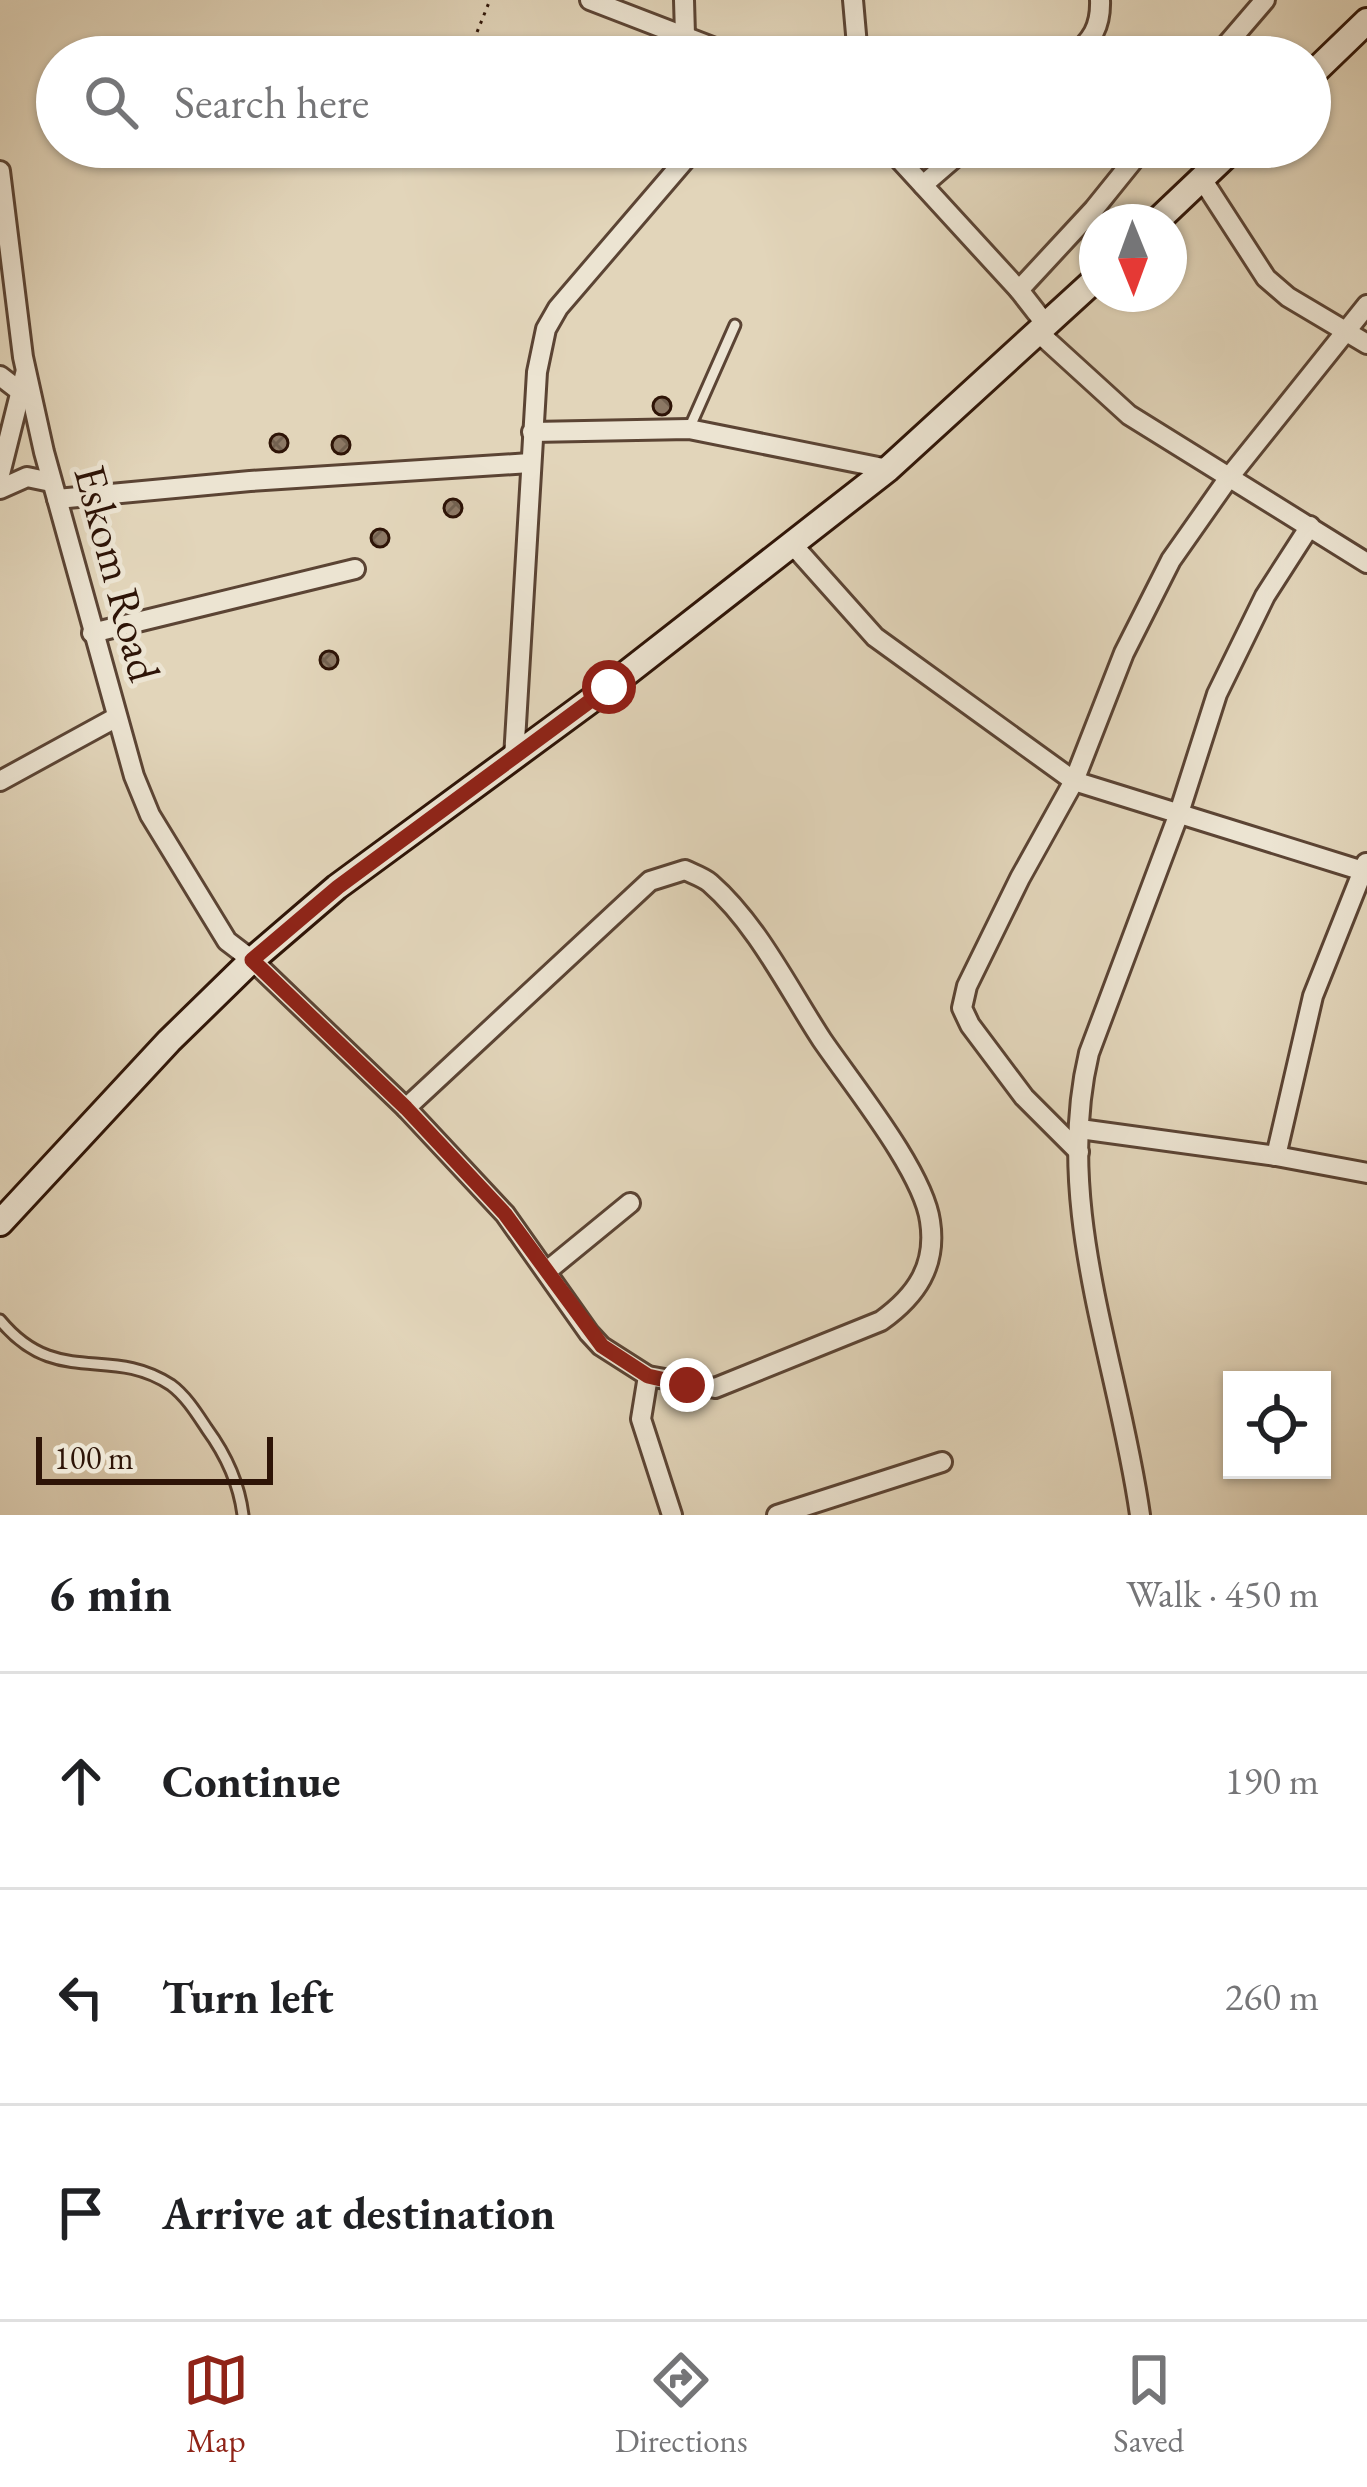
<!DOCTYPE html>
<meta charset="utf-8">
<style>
:root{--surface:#fff;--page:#f2f2f2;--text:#202124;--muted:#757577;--line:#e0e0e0;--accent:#8f2418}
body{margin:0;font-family:"EB Garamond",serif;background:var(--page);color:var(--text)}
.controls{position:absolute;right:36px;bottom:36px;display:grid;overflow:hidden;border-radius:0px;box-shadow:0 3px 9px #0004}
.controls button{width:108px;height:108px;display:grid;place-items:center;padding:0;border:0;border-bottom:3px solid var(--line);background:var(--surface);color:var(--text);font:60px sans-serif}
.compass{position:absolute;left:1079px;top:204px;width:108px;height:108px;border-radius:50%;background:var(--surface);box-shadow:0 3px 9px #0004;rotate:179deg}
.scale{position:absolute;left:36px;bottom:30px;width:237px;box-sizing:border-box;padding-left:12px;border:6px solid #2e1407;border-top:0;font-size:33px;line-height:42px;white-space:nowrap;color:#2e1407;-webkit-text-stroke:9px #ece4d2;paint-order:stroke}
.stop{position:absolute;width:36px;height:36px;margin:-27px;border:9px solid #8f2418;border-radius:50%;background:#fff}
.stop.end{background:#8f2418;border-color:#fff;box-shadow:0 3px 12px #0008}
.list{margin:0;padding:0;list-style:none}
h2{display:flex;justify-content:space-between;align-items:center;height:156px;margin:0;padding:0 48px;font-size:51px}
h2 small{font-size:39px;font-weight:400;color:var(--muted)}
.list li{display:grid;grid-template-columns:78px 1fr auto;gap:36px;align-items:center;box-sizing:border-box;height:216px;padding:0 48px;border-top:3px solid var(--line)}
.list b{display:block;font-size:45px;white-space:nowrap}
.list em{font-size:39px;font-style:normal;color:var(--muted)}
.icon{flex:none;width:66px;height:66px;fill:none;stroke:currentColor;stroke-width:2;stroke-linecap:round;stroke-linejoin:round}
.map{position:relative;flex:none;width:1367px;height:1515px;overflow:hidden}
.search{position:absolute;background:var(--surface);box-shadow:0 3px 9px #0004;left:36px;right:36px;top:36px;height:132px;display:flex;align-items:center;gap:30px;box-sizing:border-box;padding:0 42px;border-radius:66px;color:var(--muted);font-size:45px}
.sheet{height:804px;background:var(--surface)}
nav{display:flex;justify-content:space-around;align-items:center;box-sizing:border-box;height:168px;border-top:3px solid var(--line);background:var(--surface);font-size:33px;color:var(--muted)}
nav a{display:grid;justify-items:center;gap:6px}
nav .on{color:var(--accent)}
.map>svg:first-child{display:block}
.building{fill:url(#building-cross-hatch);stroke:#2e1407;stroke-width:3}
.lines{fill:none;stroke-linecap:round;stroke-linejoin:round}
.lane-casing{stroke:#5b4434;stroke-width:15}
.street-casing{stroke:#5b4434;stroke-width:24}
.secondary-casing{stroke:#2e1407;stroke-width:30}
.path{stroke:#2e1407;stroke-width:3;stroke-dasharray:3 6;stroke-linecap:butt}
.lane{stroke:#ece4d2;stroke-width:9}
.street{stroke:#ece4d2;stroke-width:18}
.secondary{stroke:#ece4d2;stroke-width:24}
.route{stroke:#8f2418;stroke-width:15}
.labels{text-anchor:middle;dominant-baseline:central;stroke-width:10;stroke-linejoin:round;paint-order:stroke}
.street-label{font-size:45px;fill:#2e1407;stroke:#ece4d2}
</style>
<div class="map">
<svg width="1367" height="1515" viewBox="0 0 1367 1515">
<defs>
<pattern id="building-cross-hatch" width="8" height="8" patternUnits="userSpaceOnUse" patternTransform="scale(3)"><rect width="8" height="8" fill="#8c7864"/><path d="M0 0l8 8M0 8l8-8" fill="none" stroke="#736150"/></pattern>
</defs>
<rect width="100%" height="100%" fill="#e2d5ba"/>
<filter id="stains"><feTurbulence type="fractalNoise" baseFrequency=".00167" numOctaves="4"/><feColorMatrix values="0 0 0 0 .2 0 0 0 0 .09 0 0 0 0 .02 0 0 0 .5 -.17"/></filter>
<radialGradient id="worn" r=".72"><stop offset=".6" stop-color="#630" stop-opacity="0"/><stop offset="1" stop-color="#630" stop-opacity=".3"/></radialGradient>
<g class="building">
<circle cx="662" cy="406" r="9"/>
<circle cx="279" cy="443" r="9"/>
<circle cx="341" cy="445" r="9"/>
<circle cx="453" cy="508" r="9"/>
<circle cx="380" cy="538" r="9"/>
<circle cx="329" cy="660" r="9"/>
</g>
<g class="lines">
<defs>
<g id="lane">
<path d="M689 429 735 325"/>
<path d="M0 1320C57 1389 109 1344 171 1385 186 1396 197 1414 207 1429 226 1455 239 1483 243 1515"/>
</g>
<g id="street">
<path d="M590 0 738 57"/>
<path d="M684 0 685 35"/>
<path d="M853 0 858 57"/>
<path d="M1072 57C1092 40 1101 27 1100 0"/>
<path d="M1216 57 1265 0"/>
<path d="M888 147 1019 290 1047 326"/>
<path d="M0 171 23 357 44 452 134 776 150 815 227 941 252 960 406 1108"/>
<path d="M1202 179 1266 278 1288 297 1367 344"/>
<path d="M923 185 967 147"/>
<path d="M1019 290 1094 209 1144 147"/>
<path d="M1039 333 1129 415 1367 563"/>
<path d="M0 376 21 392"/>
<path d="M532 432 689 429 888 469"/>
<path d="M0 474 25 374"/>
<path d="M0 489 27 477 51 482"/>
<path d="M57 499 250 481 530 463"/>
<path d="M792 544 875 637 1074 781 1363 871"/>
<path d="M92 633 355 569"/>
<path d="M514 758 537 372 546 329 558 308 696 147"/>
<path d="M0 781 117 717"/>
<path d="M685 870C693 874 703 877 710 883 757 924 788 988 822 1040 852 1084 923 1171 930 1221 937 1266 916 1296 881 1321L715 1388 648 1376 601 1346 589 1333 505 1214 406 1108 650 881Z"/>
<path d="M1080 1129 1276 1156 1367 1173"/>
<path d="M1079 1152 1024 1097 970 1025 962 1008 967 986 1020 878 1074 781 1124 653 1171 560 1230 476 1367 305"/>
<path d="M1276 1156 1313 996 1366 863"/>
<path d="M547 1271 630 1203"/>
<path d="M648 1376 641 1419 672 1515"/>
<path d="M777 1515 942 1462"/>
<path d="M1140 1515C1119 1363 1052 1207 1089 1053L1178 816 1217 694 1265 596 1310 526"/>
</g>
<g id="secondary">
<path d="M1310 76 1367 21"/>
<path d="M1156 222 1235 147"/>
<path d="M0 1223 169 1041 252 960 337 887 609 687 888 469 1097 278"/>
</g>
</defs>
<use href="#lane" class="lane-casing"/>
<use href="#street" class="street-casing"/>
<use href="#secondary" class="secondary-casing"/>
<path class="path" d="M467 57 490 0"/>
<use href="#lane" class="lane"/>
<use href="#street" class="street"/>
<use href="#secondary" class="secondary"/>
</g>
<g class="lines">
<path class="route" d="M609 687 338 887 252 960 406 1108 505 1214 602 1346 648 1376 687 1385"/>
</g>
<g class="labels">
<g class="street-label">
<text transform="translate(118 573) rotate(75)">Eskom Road</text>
</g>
</g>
<rect width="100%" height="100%" filter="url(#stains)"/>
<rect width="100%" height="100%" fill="url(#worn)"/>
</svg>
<div class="controls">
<button><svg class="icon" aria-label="locate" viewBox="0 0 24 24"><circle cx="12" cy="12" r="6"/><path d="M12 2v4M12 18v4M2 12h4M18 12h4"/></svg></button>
</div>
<svg class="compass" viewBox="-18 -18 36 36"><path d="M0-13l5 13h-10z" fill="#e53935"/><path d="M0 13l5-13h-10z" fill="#757577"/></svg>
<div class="scale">100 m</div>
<div class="stop" style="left:609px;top:687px"></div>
<div class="stop end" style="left:687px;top:1385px"></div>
<div class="search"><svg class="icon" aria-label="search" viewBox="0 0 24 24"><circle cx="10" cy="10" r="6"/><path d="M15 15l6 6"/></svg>Search here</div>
</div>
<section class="sheet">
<h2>6 min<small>Walk · 450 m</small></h2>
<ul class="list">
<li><svg class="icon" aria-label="ahead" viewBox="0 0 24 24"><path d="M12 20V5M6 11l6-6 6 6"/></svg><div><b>Continue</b></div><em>190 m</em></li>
<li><svg class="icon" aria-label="left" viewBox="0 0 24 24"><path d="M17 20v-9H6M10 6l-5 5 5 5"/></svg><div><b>Turn left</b></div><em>260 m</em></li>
<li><svg class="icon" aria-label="arrive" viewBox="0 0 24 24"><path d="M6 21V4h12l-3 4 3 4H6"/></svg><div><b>Arrive at destination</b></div></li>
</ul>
</section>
<nav>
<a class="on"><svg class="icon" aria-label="map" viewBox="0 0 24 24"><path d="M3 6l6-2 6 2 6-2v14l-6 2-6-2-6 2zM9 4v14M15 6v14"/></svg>Map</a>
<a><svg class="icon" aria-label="directions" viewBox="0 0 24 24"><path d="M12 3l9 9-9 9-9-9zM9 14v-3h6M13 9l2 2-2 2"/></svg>Directions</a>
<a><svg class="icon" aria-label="saved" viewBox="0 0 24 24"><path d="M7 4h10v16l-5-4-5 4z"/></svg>Saved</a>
</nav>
